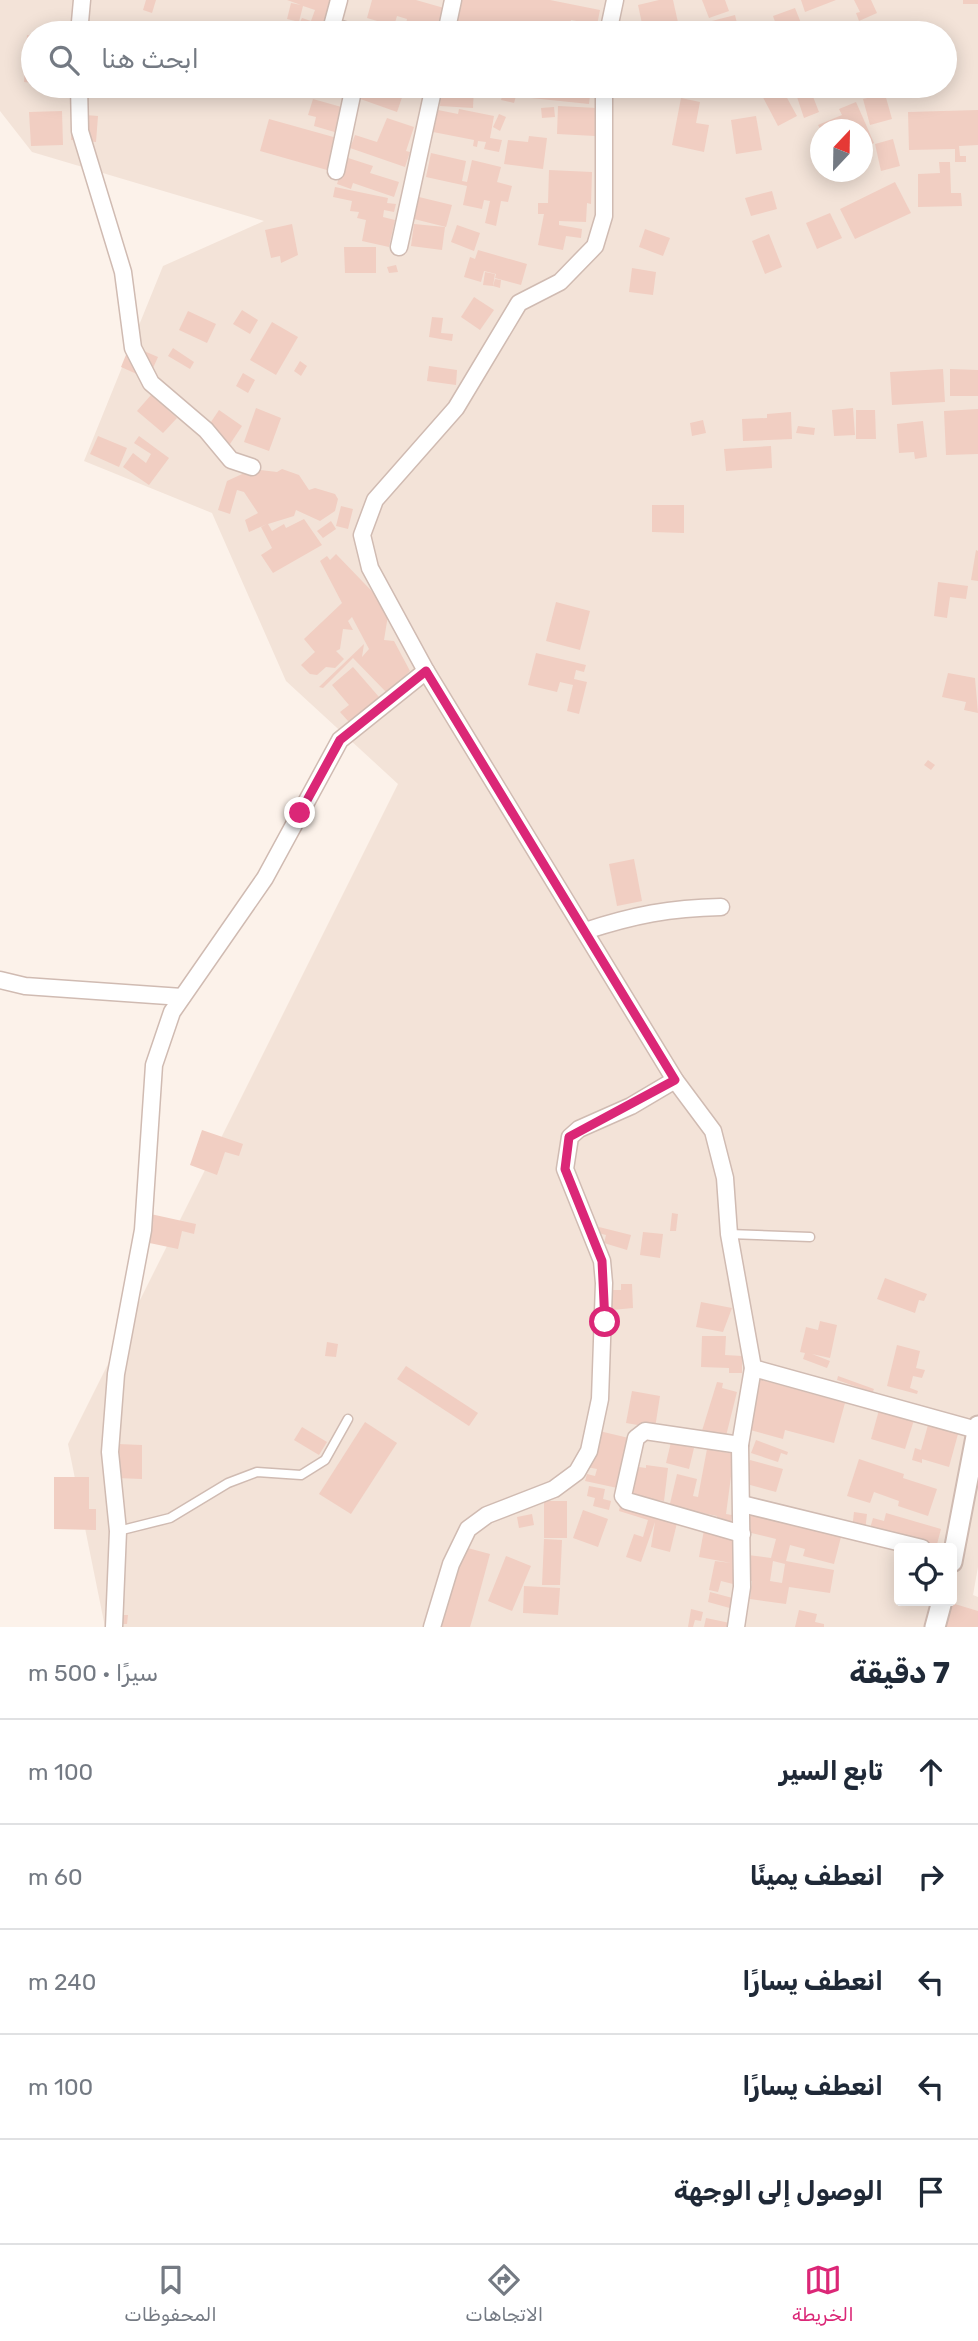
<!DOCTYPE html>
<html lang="ar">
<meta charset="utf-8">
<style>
:root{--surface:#fff;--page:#f2f2f3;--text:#1f2937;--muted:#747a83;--line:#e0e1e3;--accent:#db2777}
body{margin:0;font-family:Rubik,"Noto Naskh Arabic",sans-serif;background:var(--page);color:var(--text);direction:rtl}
.controls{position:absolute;right:21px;bottom:21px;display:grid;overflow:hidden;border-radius:7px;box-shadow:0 4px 18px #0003}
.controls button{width:63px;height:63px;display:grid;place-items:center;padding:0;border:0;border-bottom:2px solid var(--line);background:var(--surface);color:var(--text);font:35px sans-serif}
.compass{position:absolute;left:810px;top:119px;width:63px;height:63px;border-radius:50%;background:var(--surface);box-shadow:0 4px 18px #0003;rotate:22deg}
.stop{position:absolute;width:21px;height:21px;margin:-16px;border:5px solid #db2777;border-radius:50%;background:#fff}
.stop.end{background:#db2777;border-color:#fff;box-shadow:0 2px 7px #0008}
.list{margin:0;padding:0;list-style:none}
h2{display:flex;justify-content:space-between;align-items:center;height:91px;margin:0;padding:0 28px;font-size:30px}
h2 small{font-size:23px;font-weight:400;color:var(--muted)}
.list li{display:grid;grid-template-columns:46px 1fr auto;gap:21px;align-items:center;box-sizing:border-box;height:105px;padding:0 28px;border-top:2px solid var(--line)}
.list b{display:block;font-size:26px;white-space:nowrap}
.list em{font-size:23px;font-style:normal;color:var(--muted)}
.icon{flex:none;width:38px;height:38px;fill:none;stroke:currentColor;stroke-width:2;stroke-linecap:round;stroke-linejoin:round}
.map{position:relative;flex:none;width:978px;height:1627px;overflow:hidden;direction:ltr}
.search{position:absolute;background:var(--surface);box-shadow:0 4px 18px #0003;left:21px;right:21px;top:21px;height:77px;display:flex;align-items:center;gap:18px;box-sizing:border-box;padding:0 24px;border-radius:38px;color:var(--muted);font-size:26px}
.sheet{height:616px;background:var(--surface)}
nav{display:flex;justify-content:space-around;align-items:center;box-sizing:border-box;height:98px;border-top:2px solid var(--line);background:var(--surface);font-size:19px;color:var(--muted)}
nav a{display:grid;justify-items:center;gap:4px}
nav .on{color:var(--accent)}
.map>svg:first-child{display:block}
.residential{fill:#f3e3d8;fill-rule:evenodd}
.building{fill:#f1cec2;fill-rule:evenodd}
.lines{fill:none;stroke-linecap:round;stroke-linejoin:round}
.service-casing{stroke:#d0bbb2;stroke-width:11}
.minor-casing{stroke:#d0bbb2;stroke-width:19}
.tertiary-casing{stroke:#d0bbb2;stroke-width:23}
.service{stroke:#fff;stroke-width:8}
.minor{stroke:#fff;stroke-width:16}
.tertiary{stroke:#fff;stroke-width:19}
.route{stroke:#db2777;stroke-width:9}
</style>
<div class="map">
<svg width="978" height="1627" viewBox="0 0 978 1627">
<rect width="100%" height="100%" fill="#fcf2ea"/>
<path class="residential" d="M0 0H978V1567L973 1595 978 1597V1627H105L68 1444 398 784 286 681 212 513 84 461 163 266 264 221 32 152 0 111ZM33 33H945V86H33ZM820 130H862V172H820ZM899 1548H952V1601H899Z"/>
<g class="building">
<path d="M146 0H156L152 13 143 10Z"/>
<path d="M287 0H331L328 7 336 9 328 32 300 22 302 18 311 21 315 10 303 6 299 22 287 19 291 3 301 5Z"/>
<path d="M372 0H416L444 8 437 32 406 24 407 19 397 16 394 26 367 18Z"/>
<path d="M459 0H550L600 10 597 25 571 20 569 30 543 25 542 30 554 33H509L455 22Z"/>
<path d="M659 0H673L679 27 644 33 638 5Z"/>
<path d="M702 0H725L729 11 709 18Z"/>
<path d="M801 0H836L805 12Z"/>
<path d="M854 0H871L877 13 859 21 856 13 860 12Z"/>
<rect x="963" y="0" width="15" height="4"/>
<path d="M795 8 805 33H779L773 16Z"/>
<path d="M735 15 739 31 711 33 708 22Z"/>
<rect x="864" y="30" width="17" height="3"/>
<path d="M27 35 33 36V83L24 82Z"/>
<path d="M356 86H406L397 112 352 96Z"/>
<path d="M441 86H474L473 108 440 106Z"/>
<path d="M517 86H591L589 104 531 98 532 95 516 93Z"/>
<path d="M757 86H791L794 92 786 96 797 116 778 126Z"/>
<path d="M798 86H813L797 93Z"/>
<path d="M833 86H863L838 97Z"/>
<path d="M810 89 819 112 804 118 796 94Z"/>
<path d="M503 93 516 96 514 103 501 100Z"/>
<path d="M885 94 892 119 870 125 863 99Z"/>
<path d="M681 98 700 102 696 123 709 125 704 152 672 145Z"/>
<path d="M313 99 345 108 338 133 314 126 316 117 308 115Z"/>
<path d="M856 102 874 143 862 149V130H821L818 125 842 115 839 109Z"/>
<path d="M558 106 597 108 595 136 557 134Z"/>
<path d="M554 107 555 117 542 118 541 108Z"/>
<path d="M459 109 494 116 490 138 502 140 499 152 484 149 486 142 478 141 477 147 473 146 474 140 433 132 438 110 458 114Z"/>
<path d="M978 110V145L959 146 960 156H966V162H955V149L909 150 908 112Z"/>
<path d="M62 111 63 145 31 146 29 112Z"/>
<path d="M72 114 98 116 96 142 71 140Z"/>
<path d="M499 114 506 117 500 131 493 127Z"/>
<path d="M756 116 762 150 736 154 731 120Z"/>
<path d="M387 118 414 127 406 151 410 152 405 167 350 148 355 135 377 142Z"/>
<path d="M269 119 337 138 327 170 260 151Z"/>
<path d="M529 136 547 138 543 169 504 164 508 140 528 142Z"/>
<path d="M893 139 900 166 881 171 875 144Z"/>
<path d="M431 153 466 161 462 181 467 182 472 160 501 167 497 182 512 186 508 202 501 201 496 226 485 223 490 201 484 200 482 209 463 205 467 186 426 177Z"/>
<path d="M345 157 373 166 370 173 399 182 394 197 353 183 351 189 337 184Z"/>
<path d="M939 162H950L951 193H961L962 206 918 207V174L940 173Z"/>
<path d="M549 170 592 172 591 204 587 203 586 222 559 221V225L582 229 581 238 566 236 563 250 538 245 544 214H538V203H548Z"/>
<path d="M895 182 911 213 855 239 840 209Z"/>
<path d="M335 187 388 198 387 203 396 204 394 212 384 210 383 217 395 220 389 247 362 241 366 220 357 218 359 212 350 211 352 201 333 197Z"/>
<path d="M772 191 777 209 751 216 745 198Z"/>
<path d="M419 197 452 205 446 227 414 219Z"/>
<path d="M830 213 842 238 817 249 806 223Z"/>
<path d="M292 224 298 255 281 263 280 256 271 258 265 230Z"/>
<path d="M414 224 445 227 442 250 411 246Z"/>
<path d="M457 225 480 233 474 251 451 242Z"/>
<path d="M645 229 670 238 663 256 639 247Z"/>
<path d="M769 234 782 267 765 274 752 241Z"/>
<path d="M344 247H376V273H345Z"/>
<path d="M478 250 527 264 521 285 495 278 496 274 484 271 481 282 464 277 470 257 475 259Z"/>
<path d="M396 265 398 272 389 273 387 267Z"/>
<path d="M632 268 656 272 653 295 629 292Z"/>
<path d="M485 272 495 274 493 286 483 285Z"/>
<path d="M495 279 501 280 500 288 493 286Z"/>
<path d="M474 297 494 310 480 330 461 317Z"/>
<path d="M242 310 258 320 250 334 233 324Z"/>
<path d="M188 311 216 324 207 343 179 330Z"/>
<path d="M432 317 443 318 441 333 453 334 452 341 429 337Z"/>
<path d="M272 322 298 337 276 375 250 360Z"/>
<path d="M130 345 158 357 148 379 121 367Z"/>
<path d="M173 348 194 362 190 369 168 356Z"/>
<path d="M300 361 307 366 301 376 294 371Z"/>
<path d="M429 366 457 370 456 385 427 381Z"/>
<path d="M943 369 945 402 892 405 890 372Z"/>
<path d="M950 369 978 370V396H950Z"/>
<path d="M243 373 255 380 248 393 236 386Z"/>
<path d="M151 395 177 418 163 433 137 411Z"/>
<path d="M256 408 281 418 269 451 244 442Z"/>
<path d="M853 408 855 435 834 436 832 410Z"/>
<path d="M978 409V454L946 455 944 411Z"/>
<path d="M219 410 242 426 226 450 203 434Z"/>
<path d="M856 410H875L876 439H856Z"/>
<path d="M791 412 792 439 743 441 742 419 767 418V414Z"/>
<path d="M703 420 706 433 692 436 690 423Z"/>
<path d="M923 421 927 457 915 459 914 452 899 453 897 424Z"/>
<path d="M798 426 815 428 814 435 796 433Z"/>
<path d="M98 436 127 448 119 467 90 454Z"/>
<path d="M139 436 169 458 149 485 123 467 133 453 146 463 151 454 134 443Z"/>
<path d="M771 446 772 468 726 471 724 449Z"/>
<path d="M253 469 277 472 282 469 299 475 309 490 315 488 335 494 338 499 335 511 320 521 296 510 294 516 268 524 272 531 284 524 286 528 304 519 322 545 273 573 261 555 272 548 261 527 267 524 249 532 245 520 258 513 244 492 237 490 230 514 218 510 227 481Z"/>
<path d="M652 505H684V533L652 532Z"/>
<path d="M341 506 353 509 348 529 336 526Z"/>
<path d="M331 521 336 529 323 538 317 531Z"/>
<path d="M976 550 978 551V581L971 580Z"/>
<path d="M336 554 389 609 384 640 394 641 410 671 387 693 353 658 323 688 319 687 364 644 362 657 369 649 352 617 348 621 353 630 343 629 340 649 336 651 344 659 335 668 326 667 317 675 310 674 301 665 315 652 304 639 342 603 320 561 327 556 330 560Z"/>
<path d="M938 582 968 586 966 599 950 597 947 618 934 616Z"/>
<path d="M556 602 590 611 580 650 546 641Z"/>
<path d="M536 653 586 665 584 672 576 670 574 679 587 682 579 714 567 711 573 685 560 682 557 692 528 685Z"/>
<path d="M353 667 379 697 349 722 340 712 349 705 332 685Z"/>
<path d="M948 673 975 678 978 713 964 710 966 702 942 697Z"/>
<path d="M928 760 935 765 931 770 924 765Z"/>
<path d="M634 859 642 901 617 906 609 864Z"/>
<path d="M202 1130 243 1144 239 1156 225 1152 217 1175 190 1165Z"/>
<path d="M146 1213 196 1224 194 1234 182 1231 178 1249 140 1241Z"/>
<path d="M672 1213 678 1214 676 1231H670Z"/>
<path d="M599 1227 631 1235 627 1250 604 1243 606 1235 598 1233Z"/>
<path d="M643 1232 663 1234 660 1258 640 1255Z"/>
<path d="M885 1278 927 1294 924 1301 919 1300 915 1313 877 1299Z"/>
<path d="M621 1284H632L633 1308 612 1310 611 1290H621Z"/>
<path d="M701 1302 732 1308 723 1332 696 1327Z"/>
<path d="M820 1321 837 1325 830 1358 812 1354 830 1361 827 1368 803 1359 805 1353 800 1352 806 1327 818 1330Z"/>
<path d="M702 1336H726L725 1355 742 1356V1373H729V1368L701 1367Z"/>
<path d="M327 1342 338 1344 336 1357 325 1356Z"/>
<path d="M897 1345 920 1351 916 1368 925 1370 922 1378 913 1376 910 1388 918 1391 917 1394 887 1386Z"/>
<path d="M406 1366 478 1413 469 1426 397 1379Z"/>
<path d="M838 1376 874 1389 870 1398 861 1395 863 1389 837 1380Z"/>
<path d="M755 1378 845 1403 834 1443 785 1430 783 1439 743 1428Z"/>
<path d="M717 1382 723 1383 722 1388 737 1392 725 1440 701 1434Z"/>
<path d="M632 1391 660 1396 655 1428 626 1423Z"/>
<path d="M879 1410 914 1420 905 1449 871 1439Z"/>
<path d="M365 1422 397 1443 351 1514 319 1494Z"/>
<path d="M928 1425 958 1434 949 1467 922 1459V1463L912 1460 915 1448 921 1450Z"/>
<path d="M302 1427 327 1442 319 1455 294 1440Z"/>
<path d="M595 1430 633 1439 622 1489 585 1481 587 1474 595 1476 597 1469 587 1467Z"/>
<path d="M756 1440 788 1452 787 1455 781 1453 778 1462 751 1453Z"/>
<path d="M671 1442 694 1448 689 1469 666 1463Z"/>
<path d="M118 1444 142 1445V1479L117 1478Z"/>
<path d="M707 1449 734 1454 726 1514 732 1515 730 1526 715 1523 717 1516 698 1512 697 1519 668 1512 677 1474 697 1479 693 1496 698 1497Z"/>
<path d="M859 1459 904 1474 903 1478 937 1489 928 1516 898 1506 899 1501 874 1492 870 1503 847 1496Z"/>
<path d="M750 1460 783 1469 776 1492 743 1483Z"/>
<path d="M646 1465 668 1468 664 1501 628 1496 632 1466 646 1468Z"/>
<path d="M54 1477H89V1509H96V1530L54 1529Z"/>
<path d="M589 1486 605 1489 603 1499 611 1501 609 1510 593 1506 595 1498 587 1496Z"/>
<rect x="544" y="1501" width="23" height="37"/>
<path d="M621 1501 660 1513 659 1519 677 1523 670 1552 651 1547 655 1522 641 1562 626 1557 634 1534 643 1537 648 1520 619 1511Z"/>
<path d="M749 1508 841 1537 834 1564 803 1556 805 1549 790 1545 786 1561 834 1570 830 1593 789 1587 786 1604 750 1599 752 1581 745 1580 748 1555 771 1558 776 1539 743 1531ZM773 1561 785 1564 782 1583 770 1581Z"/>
<path d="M583 1510 608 1519 598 1547 573 1538Z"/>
<path d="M854 1512 867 1514 865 1531 852 1529Z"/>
<path d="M886 1513 941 1529 936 1548 869 1532 873 1518 884 1521Z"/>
<path d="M532 1514 534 1525 519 1528 517 1517Z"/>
<path d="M704 1530 737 1537 733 1560 742 1563 737 1585 721 1581 718 1592 709 1590 715 1561 731 1563 699 1557Z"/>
<path d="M544 1539 562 1540 560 1585H542Z"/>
<path d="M464 1547 490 1554 473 1617 470 1627H441Z"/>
<path d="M506 1556 531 1566 512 1611 488 1601Z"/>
<path d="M524 1586 560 1588 558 1615 523 1613Z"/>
<path d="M710 1592 740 1600 737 1610 708 1602Z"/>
<path d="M945 1601 978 1611V1627H937Z"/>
<path d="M691 1609 703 1612 701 1621 695 1620 693 1627H688Z"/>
<path d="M799 1610 817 1614 815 1622 824 1624V1627H795Z"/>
<path d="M120 1615H128L127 1624H119Z"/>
<path d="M706 1618 730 1623 729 1627H704Z"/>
</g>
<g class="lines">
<defs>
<g id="service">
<path d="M729 1234 810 1237"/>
<path d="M118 1531 170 1518 228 1483 257 1472 301 1475 325 1460 348 1419"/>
</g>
<g id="minor">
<path d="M339 0 332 26 354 33"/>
<path d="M79 33 82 0"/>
<path d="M446 33 453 0"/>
<path d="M608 33 615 0"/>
<path d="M79 86 80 131 123 272 133 348 151 383 206 430 231 460 252 467"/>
<path d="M604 86V216L595 246 560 282 519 303 456 408 375 500 362 535 370 568 426 671 675 1080 713 1131 725 1178 729 1234 753 1368 977 1430"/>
<path d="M336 171 354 86"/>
<path d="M399 247 434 86"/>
<path d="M585 931C634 915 670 908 721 907"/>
<path d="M0 980 25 986 182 997"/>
<path d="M740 1445 645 1431 636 1438 623 1496 627 1501 742 1534"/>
<path d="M742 1504 922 1548"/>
<path d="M114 1627 118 1531 110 1452 116 1374 143 1230 154 1065 172 1012 265 878 340 740 426 671"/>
<path d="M432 1627 451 1564 468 1529 487 1515 554 1489 577 1472 589 1451 600 1399 604 1283 602 1261 565 1169 570 1137 579 1129 631 1106 675 1080"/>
<path d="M736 1627 742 1587 740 1445 753 1368"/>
</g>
<g id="tertiary">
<path d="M952 1562 978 1426"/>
<path d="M935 1627 942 1601"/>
</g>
</defs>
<use href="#service" class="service-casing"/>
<use href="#minor" class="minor-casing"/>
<use href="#tertiary" class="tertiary-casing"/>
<use href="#service" class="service"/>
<use href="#minor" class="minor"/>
<use href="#tertiary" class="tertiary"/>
</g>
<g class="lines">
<path class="route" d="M300 813 340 740 426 671 675 1080 569 1137 565 1169 602 1261 605 1322"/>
</g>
</svg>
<div class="controls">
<button><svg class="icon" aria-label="locate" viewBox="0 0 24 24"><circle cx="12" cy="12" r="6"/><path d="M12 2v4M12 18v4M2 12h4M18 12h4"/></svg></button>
</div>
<svg class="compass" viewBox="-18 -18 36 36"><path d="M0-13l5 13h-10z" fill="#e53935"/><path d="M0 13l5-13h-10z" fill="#747a83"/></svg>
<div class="stop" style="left:605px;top:1322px"></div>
<div class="stop end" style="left:300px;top:813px"></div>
<div class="search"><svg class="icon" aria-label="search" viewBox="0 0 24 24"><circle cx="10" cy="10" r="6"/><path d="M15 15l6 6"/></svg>ابحث هنا</div>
</div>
<section class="sheet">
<h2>7 دقيقة<small>سيرًا · 500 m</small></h2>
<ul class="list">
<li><svg class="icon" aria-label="ahead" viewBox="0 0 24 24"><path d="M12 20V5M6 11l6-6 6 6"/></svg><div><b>تابع السير</b></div><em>100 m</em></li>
<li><svg class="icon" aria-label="right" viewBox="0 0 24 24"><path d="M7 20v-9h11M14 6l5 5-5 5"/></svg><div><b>انعطف يمينًا</b></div><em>60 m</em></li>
<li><svg class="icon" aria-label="left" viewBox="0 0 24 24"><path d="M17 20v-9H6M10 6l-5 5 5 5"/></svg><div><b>انعطف يسارًا</b></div><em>240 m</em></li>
<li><svg class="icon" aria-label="left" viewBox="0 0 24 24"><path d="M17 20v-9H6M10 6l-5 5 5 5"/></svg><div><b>انعطف يسارًا</b></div><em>100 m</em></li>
<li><svg class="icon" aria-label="arrive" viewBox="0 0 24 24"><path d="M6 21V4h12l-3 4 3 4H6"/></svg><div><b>الوصول إلى الوجهة</b></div></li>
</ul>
</section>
<nav>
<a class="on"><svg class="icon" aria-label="map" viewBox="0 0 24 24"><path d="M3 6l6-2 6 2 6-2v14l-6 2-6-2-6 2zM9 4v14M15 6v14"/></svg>الخريطة</a>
<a><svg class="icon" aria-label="directions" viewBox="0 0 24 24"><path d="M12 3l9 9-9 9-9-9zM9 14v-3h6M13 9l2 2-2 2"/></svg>الاتجاهات</a>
<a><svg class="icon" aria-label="saved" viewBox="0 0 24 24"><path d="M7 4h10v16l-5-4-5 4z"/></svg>المحفوظات</a>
</nav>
